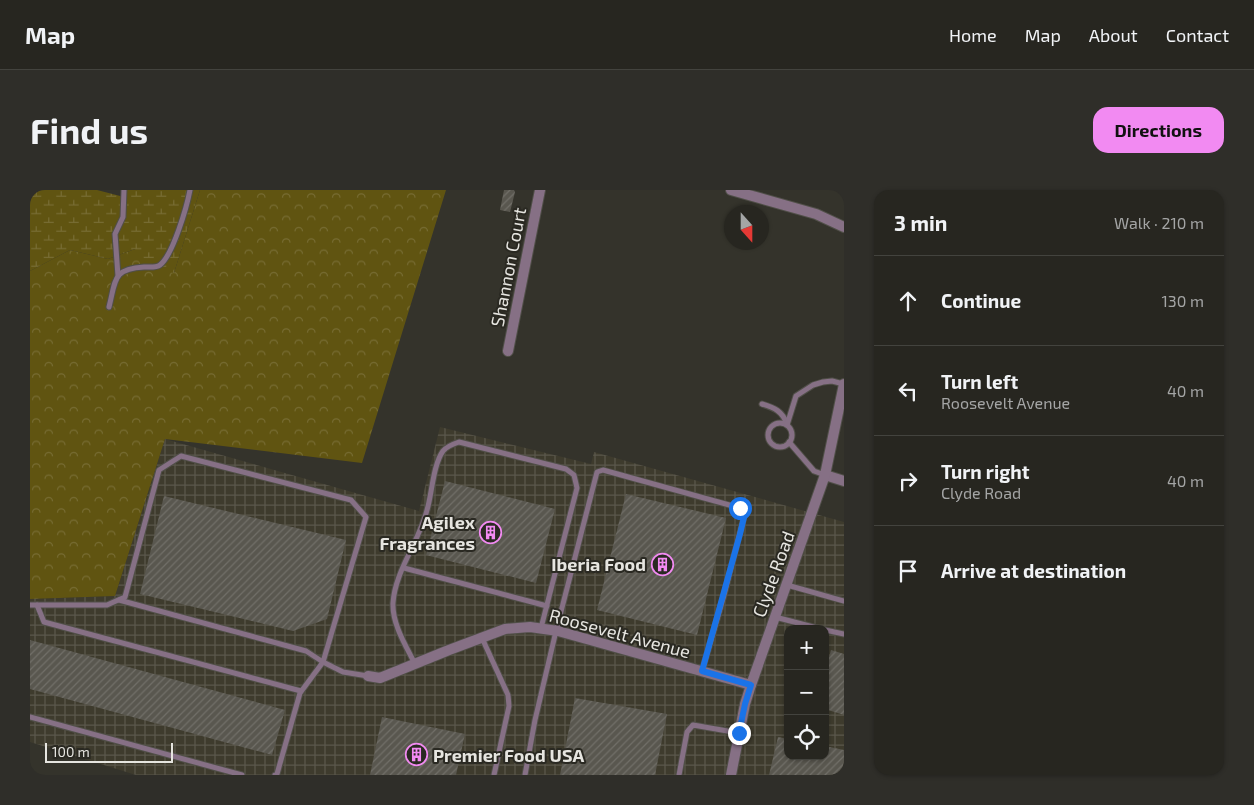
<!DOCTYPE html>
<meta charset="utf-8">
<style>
:root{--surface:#272620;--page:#2f2e29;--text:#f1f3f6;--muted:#a4a5a5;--line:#43433e;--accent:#f28af2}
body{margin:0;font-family:"Exo 2",sans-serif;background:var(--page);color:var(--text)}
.controls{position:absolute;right:15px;bottom:15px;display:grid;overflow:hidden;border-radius:10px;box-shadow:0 1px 4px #0004}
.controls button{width:45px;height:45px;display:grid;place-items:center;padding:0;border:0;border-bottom:1px solid var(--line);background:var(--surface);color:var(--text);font:25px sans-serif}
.compass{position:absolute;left:694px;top:15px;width:45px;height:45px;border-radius:50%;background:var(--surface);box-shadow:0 1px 4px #0004;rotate:159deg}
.scale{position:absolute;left:15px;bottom:12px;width:128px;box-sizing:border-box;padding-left:5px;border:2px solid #e6e5e0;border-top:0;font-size:14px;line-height:18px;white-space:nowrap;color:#e6e5e0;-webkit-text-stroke:4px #2a2922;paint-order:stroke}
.stop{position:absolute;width:15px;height:15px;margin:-11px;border:4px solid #1a73e8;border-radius:50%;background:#fff}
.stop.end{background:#1a73e8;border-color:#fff;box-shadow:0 1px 5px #0008}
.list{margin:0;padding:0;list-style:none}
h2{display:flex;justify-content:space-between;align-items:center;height:65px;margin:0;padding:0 20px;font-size:21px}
h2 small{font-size:16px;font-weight:400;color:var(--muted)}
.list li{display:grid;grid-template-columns:32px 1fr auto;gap:15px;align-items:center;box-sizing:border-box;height:90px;padding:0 20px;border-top:1px solid var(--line)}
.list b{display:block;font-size:19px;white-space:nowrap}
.list p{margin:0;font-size:16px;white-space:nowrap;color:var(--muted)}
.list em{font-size:16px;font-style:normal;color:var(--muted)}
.icon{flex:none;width:28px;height:28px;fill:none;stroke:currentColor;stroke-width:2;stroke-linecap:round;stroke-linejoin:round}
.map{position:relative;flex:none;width:814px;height:585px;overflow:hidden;border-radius:15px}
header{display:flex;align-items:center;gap:30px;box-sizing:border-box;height:70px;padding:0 25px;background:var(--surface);border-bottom:1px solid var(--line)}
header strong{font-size:24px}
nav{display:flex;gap:28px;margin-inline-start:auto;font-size:18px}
.intro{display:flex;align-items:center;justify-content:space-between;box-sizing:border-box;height:120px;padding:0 30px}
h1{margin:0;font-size:35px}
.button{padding:12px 22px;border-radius:15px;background:var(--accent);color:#111;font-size:18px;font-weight:700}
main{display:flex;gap:30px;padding:0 30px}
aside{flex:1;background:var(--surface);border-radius:15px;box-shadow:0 1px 4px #0004}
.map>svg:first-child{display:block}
.industrial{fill:url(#industrial-grid);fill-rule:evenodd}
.forest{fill:url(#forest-crowns)}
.wetland{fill:url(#wetland-marsh)}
.building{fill:url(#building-hatch)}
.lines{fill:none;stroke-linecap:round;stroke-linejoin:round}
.service-casing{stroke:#504f48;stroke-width:7}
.minor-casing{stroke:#504f48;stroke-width:12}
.tertiary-casing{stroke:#504f48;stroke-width:12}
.service{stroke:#867085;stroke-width:5}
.minor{stroke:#867085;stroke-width:10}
.tertiary{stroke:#867085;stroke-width:10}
.route{stroke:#1a73e8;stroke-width:6}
.labels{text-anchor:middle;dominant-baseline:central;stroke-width:4;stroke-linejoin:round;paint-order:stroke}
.street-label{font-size:18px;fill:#e6e5e0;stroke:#2a2922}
.poi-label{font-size:18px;font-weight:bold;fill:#e6e5e0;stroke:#2a2922;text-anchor:end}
</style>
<header>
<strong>Map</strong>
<nav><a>Home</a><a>Map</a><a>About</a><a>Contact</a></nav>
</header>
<div class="intro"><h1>Find us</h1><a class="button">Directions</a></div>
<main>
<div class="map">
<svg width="814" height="585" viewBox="0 0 814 585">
<defs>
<pattern id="industrial-grid" width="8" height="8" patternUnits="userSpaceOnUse" patternTransform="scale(1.25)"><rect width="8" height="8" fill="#3e3b2d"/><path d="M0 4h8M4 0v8" fill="none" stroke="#5a574b"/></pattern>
<pattern id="forest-crowns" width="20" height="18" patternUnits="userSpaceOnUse" patternTransform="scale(1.25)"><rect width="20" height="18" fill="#605411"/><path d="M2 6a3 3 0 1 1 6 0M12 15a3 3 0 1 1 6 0" fill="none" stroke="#776c33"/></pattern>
<pattern id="wetland-marsh" width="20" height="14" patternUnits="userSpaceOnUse" patternTransform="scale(1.25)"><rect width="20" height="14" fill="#605411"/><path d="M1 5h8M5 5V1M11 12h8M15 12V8" fill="none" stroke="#776c33"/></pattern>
<pattern id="building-hatch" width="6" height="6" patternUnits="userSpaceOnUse" patternTransform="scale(1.25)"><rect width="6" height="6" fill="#59574f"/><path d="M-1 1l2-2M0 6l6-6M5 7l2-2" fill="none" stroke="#716f68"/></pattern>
</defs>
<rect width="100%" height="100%" fill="#34332b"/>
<path class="industrial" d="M410 237 561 274 564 262 814 332V585H106L0 552V409L85 406 135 249 389 321ZM758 439H795V566H758Z"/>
<path class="forest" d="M170 0H416L332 273 135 249 85 406 0 409V81L40 60 78 69 105 59 144 83Z"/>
<path class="wetland" d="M0 0H67L94 7 96 0H170L144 83 111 76 105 59 78 69 40 60 0 81Z"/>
<g class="building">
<path d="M474 0H484L485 2 480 22 470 20Z"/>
<path d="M415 291 525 319 506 393 396 365Z"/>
<path d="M596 304 696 328 667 445 567 420Z"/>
<path d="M134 306 316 350 297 429 263 441 110 404Z"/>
<path d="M0 450 255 520 242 565 0 499Z"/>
<path d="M801 460 814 464V525L795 519V481Z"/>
<path d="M545 508 637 524 625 585H530Z"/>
<path d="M352 527 435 544 426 585H340Z"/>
<path d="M748 547 758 549V566H795V556L814 560V585H739Z"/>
</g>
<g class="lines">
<defs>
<g id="service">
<path d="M88 86 85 44 93 27 94 0"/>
<path d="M79 117C86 90 82 79 114 77 119 77 126 78 130 75 143 65 157 16 160 0"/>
<path d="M732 214C745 218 752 221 757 234"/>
<circle cx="750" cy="245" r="12"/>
<path d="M757 235 766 206 783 195 793 192 802 191 814 194"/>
<path d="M759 252 784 281 795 285"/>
<path d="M374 378 517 416"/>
<path d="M757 395 814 411"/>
<path d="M89 410 276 461 293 472 270 503 247 584 245 585"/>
<path d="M0 415H77L95 407 129 280 151 266 321 310 336 327 293 472 313 482 338 486"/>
<path d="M7 415 14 432 271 501"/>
<path d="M745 427 791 439"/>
<path d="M795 440 814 444"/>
<path d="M452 448 478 505 479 516 464 585"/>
<path d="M385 474C376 456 362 434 363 413 365 381 389 352 397 320 402 304 403 275 413 261 417 256 423 254 429 252L536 279 544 285 547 298 511 438"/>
<path d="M0 527 212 585"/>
<path d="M495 585 505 530 526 441 567 282 573 280 710 318 715 323 694 405 672 481"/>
<path d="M649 585 657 542 663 535 709 543"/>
</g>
<g id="minor">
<path d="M478 161 510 0"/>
<path d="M795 285 814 291"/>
<path d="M338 486 350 488 419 460 475 439 500 437 528 441 721 495"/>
</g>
<g id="tertiary">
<path d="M701 0 786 24 814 37"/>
<path d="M701 585 715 514 721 495 795 285 814 194"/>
</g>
</defs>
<use href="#service" class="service-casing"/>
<use href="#minor" class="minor-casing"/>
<use href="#tertiary" class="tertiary-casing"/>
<use href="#service" class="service"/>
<use href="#minor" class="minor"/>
<use href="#tertiary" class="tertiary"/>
</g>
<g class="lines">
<path class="route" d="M709 543 715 514 721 495 672 481 710 344 715 323 710 318"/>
</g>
<defs>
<symbol id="building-ring" viewBox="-11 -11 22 22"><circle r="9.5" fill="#2a2922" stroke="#f28af2" stroke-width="1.5"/><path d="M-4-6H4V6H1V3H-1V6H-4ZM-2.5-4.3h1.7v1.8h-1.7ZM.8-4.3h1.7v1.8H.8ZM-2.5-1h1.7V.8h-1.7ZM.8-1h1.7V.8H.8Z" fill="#f28af2"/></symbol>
</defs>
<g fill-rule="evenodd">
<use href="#building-ring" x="448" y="330" width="25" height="25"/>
<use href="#building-ring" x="620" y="362" width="25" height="25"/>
<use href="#building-ring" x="374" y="552" width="25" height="25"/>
</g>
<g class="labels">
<g class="street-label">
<text transform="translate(478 77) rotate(-79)">Shannon Court</text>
<text transform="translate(743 384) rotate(-70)">Clyde Road</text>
<text transform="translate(590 443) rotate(15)">Roosevelt Avenue</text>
</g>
<g class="poi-label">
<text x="445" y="332">Agilex<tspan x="445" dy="21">Fragrances</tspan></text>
<text x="616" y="374">Iberia Food</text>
<text x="403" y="565" text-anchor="start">Premier Food USA</text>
</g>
</g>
</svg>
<div class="controls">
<button>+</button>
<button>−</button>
<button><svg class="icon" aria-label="locate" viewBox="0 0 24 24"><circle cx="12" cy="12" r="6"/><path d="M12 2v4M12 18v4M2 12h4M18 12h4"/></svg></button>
</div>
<svg class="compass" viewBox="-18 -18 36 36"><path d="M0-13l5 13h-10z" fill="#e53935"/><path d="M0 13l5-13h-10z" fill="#a4a5a5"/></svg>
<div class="scale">100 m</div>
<div class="stop" style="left:710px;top:318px"></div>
<div class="stop end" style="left:709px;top:543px"></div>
</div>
<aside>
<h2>3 min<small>Walk · 210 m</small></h2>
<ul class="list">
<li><svg class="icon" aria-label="ahead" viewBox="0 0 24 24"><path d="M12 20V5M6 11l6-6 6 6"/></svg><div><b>Continue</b></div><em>130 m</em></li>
<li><svg class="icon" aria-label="left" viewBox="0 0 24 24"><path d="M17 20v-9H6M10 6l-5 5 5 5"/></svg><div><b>Turn left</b><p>Roosevelt Avenue</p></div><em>40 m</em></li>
<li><svg class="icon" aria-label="right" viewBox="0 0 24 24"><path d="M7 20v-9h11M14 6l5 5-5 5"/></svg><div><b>Turn right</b><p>Clyde Road</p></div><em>40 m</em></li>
<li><svg class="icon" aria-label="arrive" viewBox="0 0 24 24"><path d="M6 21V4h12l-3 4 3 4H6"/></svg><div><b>Arrive at destination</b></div></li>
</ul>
</aside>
</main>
